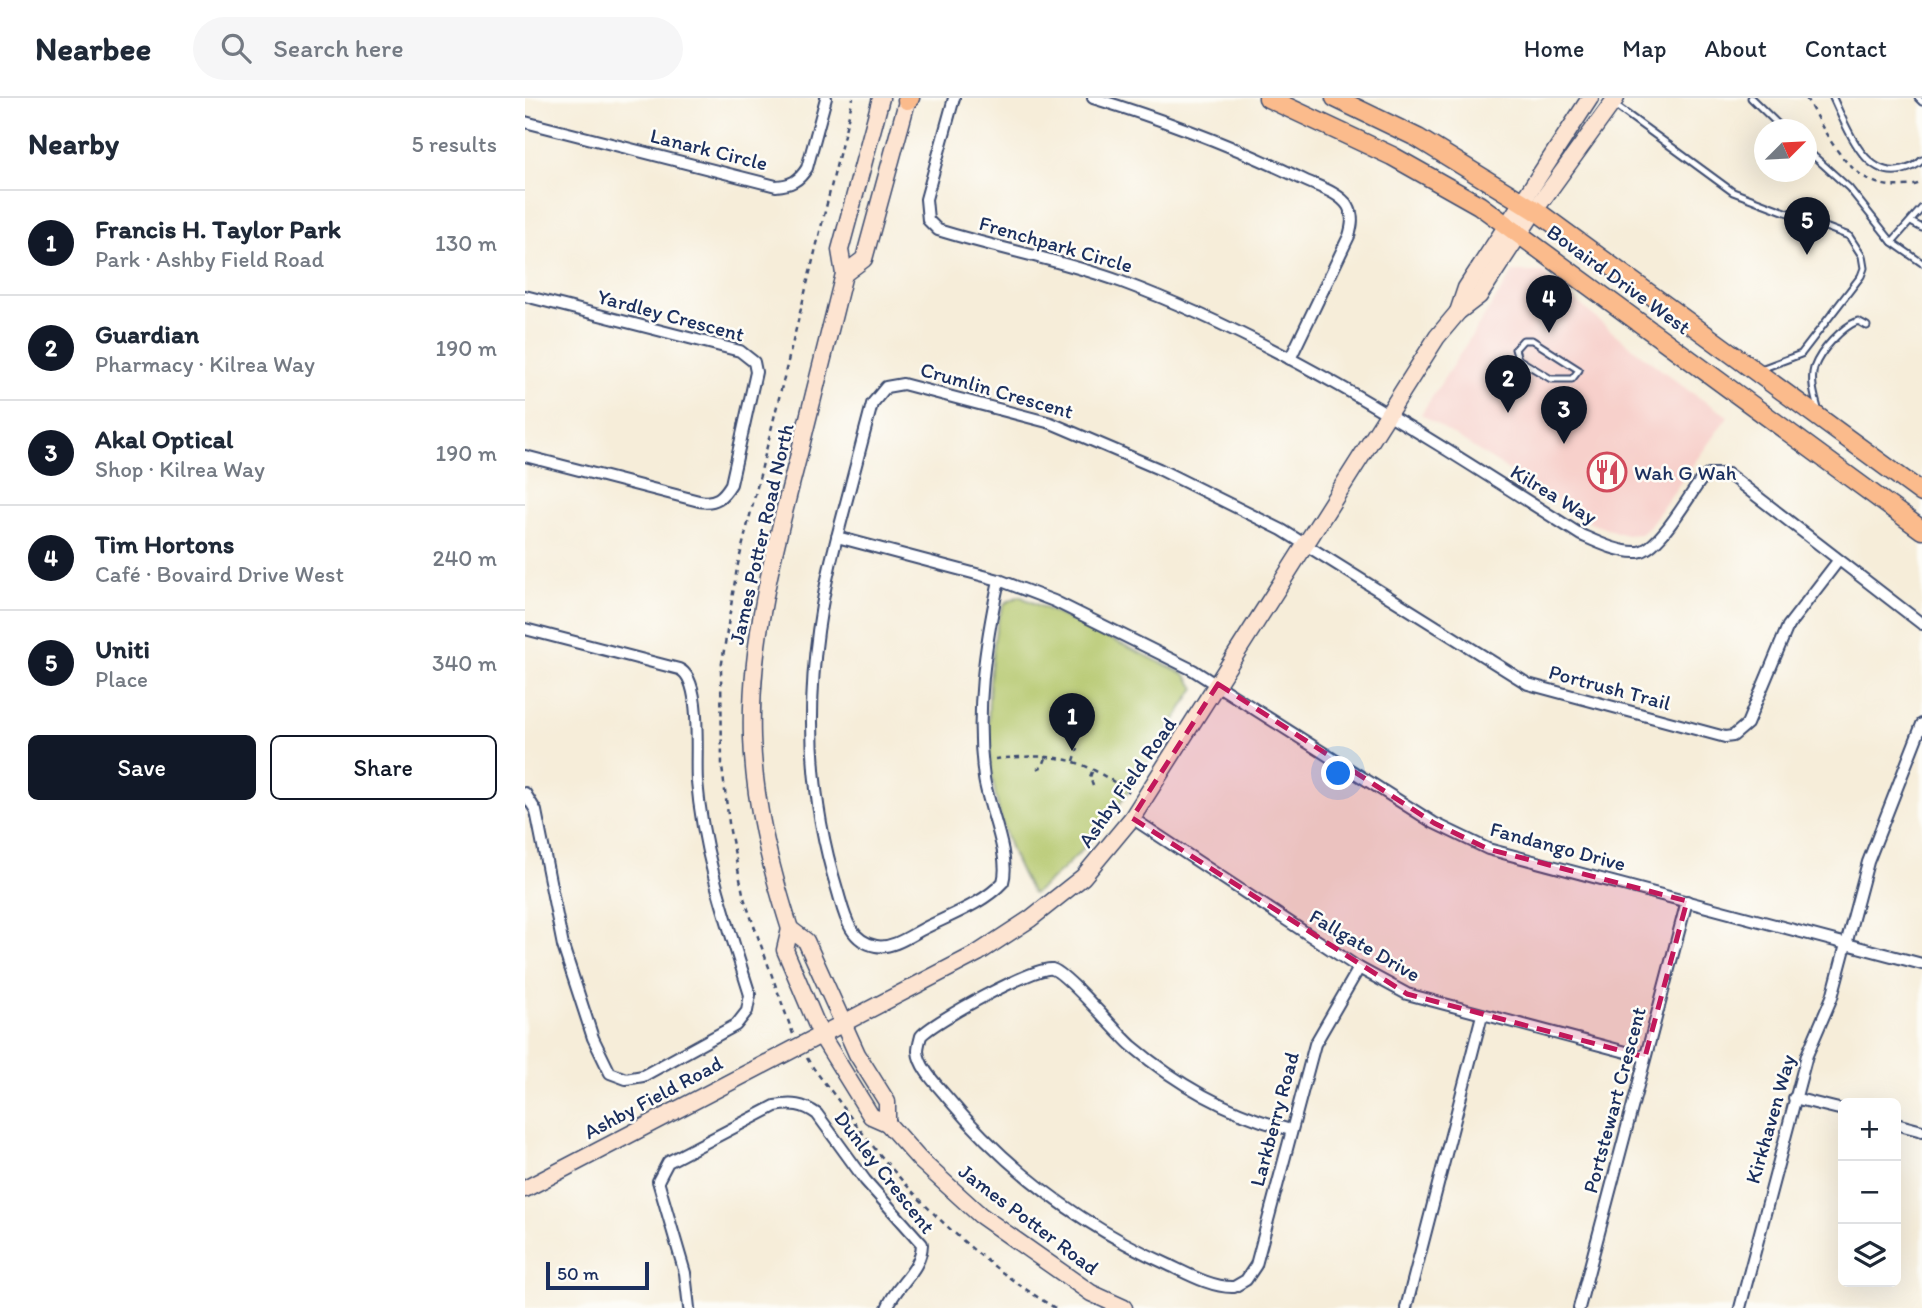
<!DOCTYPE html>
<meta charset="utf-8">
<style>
:root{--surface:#fff;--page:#f6f6f7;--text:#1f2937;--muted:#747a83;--line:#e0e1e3;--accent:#111827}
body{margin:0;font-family:Itim,sans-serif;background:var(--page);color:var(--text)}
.controls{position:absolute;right:21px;bottom:21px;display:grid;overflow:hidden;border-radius:10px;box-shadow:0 7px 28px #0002}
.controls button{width:63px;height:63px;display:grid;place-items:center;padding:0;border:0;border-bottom:2px solid var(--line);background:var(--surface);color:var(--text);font:35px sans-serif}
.compass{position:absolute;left:1229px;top:21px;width:63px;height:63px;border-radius:50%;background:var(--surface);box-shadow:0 7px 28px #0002;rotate:66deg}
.scale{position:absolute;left:21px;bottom:18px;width:103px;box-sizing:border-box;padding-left:7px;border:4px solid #1b2f5e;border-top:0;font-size:19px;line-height:24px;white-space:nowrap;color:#1b2f5e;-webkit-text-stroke:5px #fdfcf7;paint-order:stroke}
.you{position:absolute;left:814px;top:676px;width:24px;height:24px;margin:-18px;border:5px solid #fff;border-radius:50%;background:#1a73e8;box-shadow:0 0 0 10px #1a73e833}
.badge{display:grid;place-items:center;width:46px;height:46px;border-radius:50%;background:var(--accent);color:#fff;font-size:23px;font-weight:700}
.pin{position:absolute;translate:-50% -58px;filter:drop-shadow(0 2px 4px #0008)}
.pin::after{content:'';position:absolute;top:37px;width:24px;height:21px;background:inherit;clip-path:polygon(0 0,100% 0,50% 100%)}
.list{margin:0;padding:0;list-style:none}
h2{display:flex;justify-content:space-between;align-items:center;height:91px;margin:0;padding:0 28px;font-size:30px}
h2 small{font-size:23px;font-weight:400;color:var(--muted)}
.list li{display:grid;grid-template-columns:46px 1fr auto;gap:21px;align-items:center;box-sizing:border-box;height:105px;padding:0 28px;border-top:2px solid var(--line)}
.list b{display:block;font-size:26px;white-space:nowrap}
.list p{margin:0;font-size:23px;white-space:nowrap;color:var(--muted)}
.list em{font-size:23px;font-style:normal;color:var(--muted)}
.actions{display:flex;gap:14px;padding:21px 28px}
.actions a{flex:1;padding:16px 0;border:2px solid var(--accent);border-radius:10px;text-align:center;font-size:24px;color:var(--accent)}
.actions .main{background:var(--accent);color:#fff}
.icon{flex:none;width:38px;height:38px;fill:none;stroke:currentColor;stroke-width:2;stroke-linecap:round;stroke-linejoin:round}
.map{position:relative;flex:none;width:1397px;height:1210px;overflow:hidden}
header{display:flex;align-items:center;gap:42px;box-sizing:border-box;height:98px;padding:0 35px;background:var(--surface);border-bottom:2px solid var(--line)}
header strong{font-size:33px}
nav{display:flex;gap:38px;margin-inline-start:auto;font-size:24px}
.search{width:490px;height:63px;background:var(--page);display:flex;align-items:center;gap:18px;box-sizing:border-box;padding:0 24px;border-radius:38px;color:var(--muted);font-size:26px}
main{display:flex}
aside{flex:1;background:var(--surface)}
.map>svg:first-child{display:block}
.built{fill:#f7d0cb}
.green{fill:#b3c66a;stroke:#677a64;stroke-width:2}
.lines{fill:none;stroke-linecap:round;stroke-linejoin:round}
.lane-casing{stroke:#3c4c70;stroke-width:9}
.street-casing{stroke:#3c4c70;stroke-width:14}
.secondary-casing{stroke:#3c4c70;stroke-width:19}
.primary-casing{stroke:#3c4c70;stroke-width:21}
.path{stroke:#3c4c70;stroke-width:2.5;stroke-dasharray:5 5;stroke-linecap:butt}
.lane{stroke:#fff;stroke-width:5}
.street{stroke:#fff;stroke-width:10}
.secondary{stroke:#fde4d1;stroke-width:16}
.primary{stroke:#fbbb8c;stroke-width:18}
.marked{fill:#c2185b;fill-opacity:0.2;stroke:#c2185b;stroke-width:5;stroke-dasharray:14 9;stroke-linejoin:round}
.labels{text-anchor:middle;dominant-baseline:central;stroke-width:5;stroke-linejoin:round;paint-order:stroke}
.street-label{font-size:21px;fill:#1b2f5e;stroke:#fdfcf7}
.poi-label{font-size:21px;fill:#1b2f5e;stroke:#fdfcf7;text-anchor:start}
</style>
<header>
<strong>Nearbee</strong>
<div class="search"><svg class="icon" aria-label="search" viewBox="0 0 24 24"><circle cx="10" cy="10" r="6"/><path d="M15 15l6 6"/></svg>Search here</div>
<nav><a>Home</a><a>Map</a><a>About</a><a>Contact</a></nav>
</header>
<main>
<aside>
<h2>Nearby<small>5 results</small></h2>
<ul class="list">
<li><span class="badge">1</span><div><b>Francis H. Taylor Park</b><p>Park · Ashby Field Road</p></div><em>130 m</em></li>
<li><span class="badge">2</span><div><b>Guardian</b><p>Pharmacy · Kilrea Way</p></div><em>190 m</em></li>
<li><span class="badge">3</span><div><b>Akal Optical</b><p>Shop · Kilrea Way</p></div><em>190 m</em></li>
<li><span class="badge">4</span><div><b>Tim Hortons</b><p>Café · Bovaird Drive West</p></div><em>240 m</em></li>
<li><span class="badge">5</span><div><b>Uniti</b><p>Place</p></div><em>340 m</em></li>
</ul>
<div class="actions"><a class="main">Save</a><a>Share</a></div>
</aside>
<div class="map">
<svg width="1397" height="1210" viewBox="0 0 1397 1210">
<rect width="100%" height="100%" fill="#fdfcf7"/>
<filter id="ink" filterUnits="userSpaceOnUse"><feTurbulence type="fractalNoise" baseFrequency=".0143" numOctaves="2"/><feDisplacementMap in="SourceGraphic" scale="14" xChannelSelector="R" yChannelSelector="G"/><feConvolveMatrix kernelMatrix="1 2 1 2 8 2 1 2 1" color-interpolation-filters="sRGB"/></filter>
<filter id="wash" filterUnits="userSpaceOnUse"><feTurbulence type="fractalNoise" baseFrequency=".00686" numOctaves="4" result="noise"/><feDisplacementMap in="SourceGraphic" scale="28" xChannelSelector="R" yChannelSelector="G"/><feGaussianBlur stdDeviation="1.57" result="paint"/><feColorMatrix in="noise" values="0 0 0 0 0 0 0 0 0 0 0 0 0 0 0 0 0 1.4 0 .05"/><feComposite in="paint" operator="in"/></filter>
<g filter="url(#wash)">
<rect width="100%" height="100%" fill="#f6edd9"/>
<path class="built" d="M988 174H1017L1090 236 1164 293 1203 318 1123 430 1115 436 1101 437 1067 426 896 316Z"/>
<path class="green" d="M494 498 660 576 670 590C622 664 580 743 508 796 465 727 458 641 467 562 469 543 471 522 480 505Z"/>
</g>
<g filter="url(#ink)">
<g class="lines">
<defs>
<g id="lane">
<path d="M1226 0 1259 32"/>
<path d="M1308 0C1321 27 1339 82 1378 72 1385 70 1392 68 1397 62"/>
<path d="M1393 0 1397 4"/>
<path d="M1088 6 1208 94 1324 138 1337 158 1339 170 1336 178 1276 256 1236 271"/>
<path d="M1282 52 1324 90 1367 144 1397 165"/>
<path d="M1386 124 1397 130"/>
<path d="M1367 144 1397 110"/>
<path d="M998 242H1007L1054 272 1047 281H1026L993 261 990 251Z"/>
<path d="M1294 314C1290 300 1285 284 1289 270 1295 253 1317 229 1333 223L1342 228"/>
</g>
<g id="street">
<path d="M429 0 401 101 403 122 413 132C474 151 537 162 597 184 761 245 908 343 1056 437 1072 444 1094 455 1113 454 1134 452 1163 399 1176 382L1184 376H1203L1397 526"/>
<path d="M568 0C640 22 709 48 777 81 791 88 814 94 823 108 829 118 827 128 824 138L765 261"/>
<path d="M0 24 251 88C266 87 274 83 282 70L301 0"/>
<path d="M0 198 215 253 229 264 231 274 206 386C198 399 191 406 174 403L0 358"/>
<path d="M312 439C281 556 276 674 312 791 319 814 323 843 351 848 368 851 386 837 400 830 426 817 459 805 478 784 486 757 463 709 459 680 450 612 460 548 474 482"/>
<path d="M1313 463 1263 528 1222 626 1208 638 1200 639 1003 586 757 432 634 371 526 325 378 286 361 289 347 306 312 439 474 482 529 503 668 572 909 725 963 751 1397 866"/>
<path d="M0 531 154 571C178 581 170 657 172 683 178 758 203 826 225 897L222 913 211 927 118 978 101 981 85 975 68 940 38 848 11 713 0 695"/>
<path d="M607 720 834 870 882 896 1120 959"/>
<path d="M1269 1000 1318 1012"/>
<path d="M1371 1026 1397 1033"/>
<path d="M766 1032C707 1017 653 987 607 948 591 934 541 874 527 871 510 868 409 923 396 938 395 942 393 948 393 953 394 969 411 986 421 998 482 1072 557 1128 644 1167 663 1176 688 1190 709 1189L721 1182 731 1167 790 946 834 870"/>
<path d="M164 1210 160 1175 133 1083 143 1064 250 1008C267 1005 278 1006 292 1016L340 1082 397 1146C396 1174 372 1185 362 1210"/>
<path d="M881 1210 957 917"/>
<path d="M1054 1210 1162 803"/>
<path d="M1215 1210 1282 957 1307 899 1343 764 1397 626"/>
</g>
<g id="secondary">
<path d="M319 176 339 161 383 0"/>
<path d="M933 214 941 190 1065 0"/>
<path d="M265 831C245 768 229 705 227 639 224 543 250 448 274 356 289 296 304 236 319 176L315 152 356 0"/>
<path d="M265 831 260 852 296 937 346 1018 362 1025 395 1062 455 1117 566 1195 599 1210"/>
<path d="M265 831 281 843 332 956 362 1004V1025"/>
<path d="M0 1091 453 855 505 821 558 779 607 720 912 239 933 214 954 198 1010 112 1091 0"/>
</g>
<g id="primary">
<path d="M743 0 867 58 954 107 1397 432"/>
<path d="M810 0 893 40 1010 112 1397 395"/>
<path d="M382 2 385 0"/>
</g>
</defs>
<use href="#lane" class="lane-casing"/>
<use href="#street" class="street-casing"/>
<use href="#secondary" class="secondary-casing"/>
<use href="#primary" class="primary-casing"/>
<g class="path">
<path d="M1281 0C1302 37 1326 92 1376 88 1384 88 1390 88 1397 84"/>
<path d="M470 661C533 655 552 658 604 694"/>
<path d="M549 663 553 650"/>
<path d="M512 671 518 668 522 657"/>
<path d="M568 688 565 679 568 671"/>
<path d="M268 936 219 800 205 733 197 669 196 571 212 470 328 0"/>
<path d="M282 960C288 971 304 990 313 1002 372 1085 442 1157 530 1210"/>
</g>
<use href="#lane" class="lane"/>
<use href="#street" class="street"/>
<use href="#secondary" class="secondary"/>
<use href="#primary" class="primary"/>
</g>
</g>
<path class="marked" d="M693 586 909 725 963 751 1162 803 1120 959 882 896 607 720Z"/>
<defs>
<symbol id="restaurant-ring" viewBox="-11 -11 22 22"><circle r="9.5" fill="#fdfcf7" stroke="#d1495b" stroke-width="1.5"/><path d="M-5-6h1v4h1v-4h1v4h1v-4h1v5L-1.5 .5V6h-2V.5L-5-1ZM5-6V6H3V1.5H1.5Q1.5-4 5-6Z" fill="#d1495b"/></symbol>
</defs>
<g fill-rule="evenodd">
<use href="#restaurant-ring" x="1060" y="352" width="44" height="44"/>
</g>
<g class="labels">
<g class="street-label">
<text transform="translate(184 51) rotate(14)">Lanark Circle</text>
<text transform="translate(531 146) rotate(16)">Frenchpark Circle</text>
<text transform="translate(1094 181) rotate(36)">Bovaird Drive West</text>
<text transform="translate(146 217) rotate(15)">Yardley Crescent</text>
<text transform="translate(472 292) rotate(16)">Crumlin Crescent</text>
<text transform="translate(1029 396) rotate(31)">Kilrea Way</text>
<text transform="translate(236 436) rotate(-77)">James Potter Road North</text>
<text transform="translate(1085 589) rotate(15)">Portrush Trail</text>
<text transform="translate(602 684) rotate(-55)">Ashby Field Road</text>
<text transform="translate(1033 748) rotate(15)">Fandango Drive</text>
<text transform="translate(840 847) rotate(30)">Fallgate Drive</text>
<text transform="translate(128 999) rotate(-28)">Ashby Field Road</text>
<text transform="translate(1089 1002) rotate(-75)">Portstewart Crescent</text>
<text transform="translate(749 1021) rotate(-75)">Larkberry Road</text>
<text transform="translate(1245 1021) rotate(-74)">Kirkhaven Way</text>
<text transform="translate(360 1074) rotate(52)">Dunley Crescent</text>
<text transform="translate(504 1121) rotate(37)">James Potter Road</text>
</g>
<g class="poi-label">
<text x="1109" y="374">Wah G Wah</text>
</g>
</g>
</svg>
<div class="controls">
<button>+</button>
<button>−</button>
<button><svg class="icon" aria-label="layers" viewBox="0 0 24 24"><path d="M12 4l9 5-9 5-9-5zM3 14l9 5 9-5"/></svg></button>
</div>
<svg class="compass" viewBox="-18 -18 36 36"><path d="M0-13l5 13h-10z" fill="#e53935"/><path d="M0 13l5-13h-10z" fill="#747a83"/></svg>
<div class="scale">50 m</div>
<div class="you"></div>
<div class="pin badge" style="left:547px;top:653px">1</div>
<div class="pin badge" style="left:983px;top:315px">2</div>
<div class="pin badge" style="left:1039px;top:346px">3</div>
<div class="pin badge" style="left:1024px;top:235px">4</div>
<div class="pin badge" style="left:1282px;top:157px">5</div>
</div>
</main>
